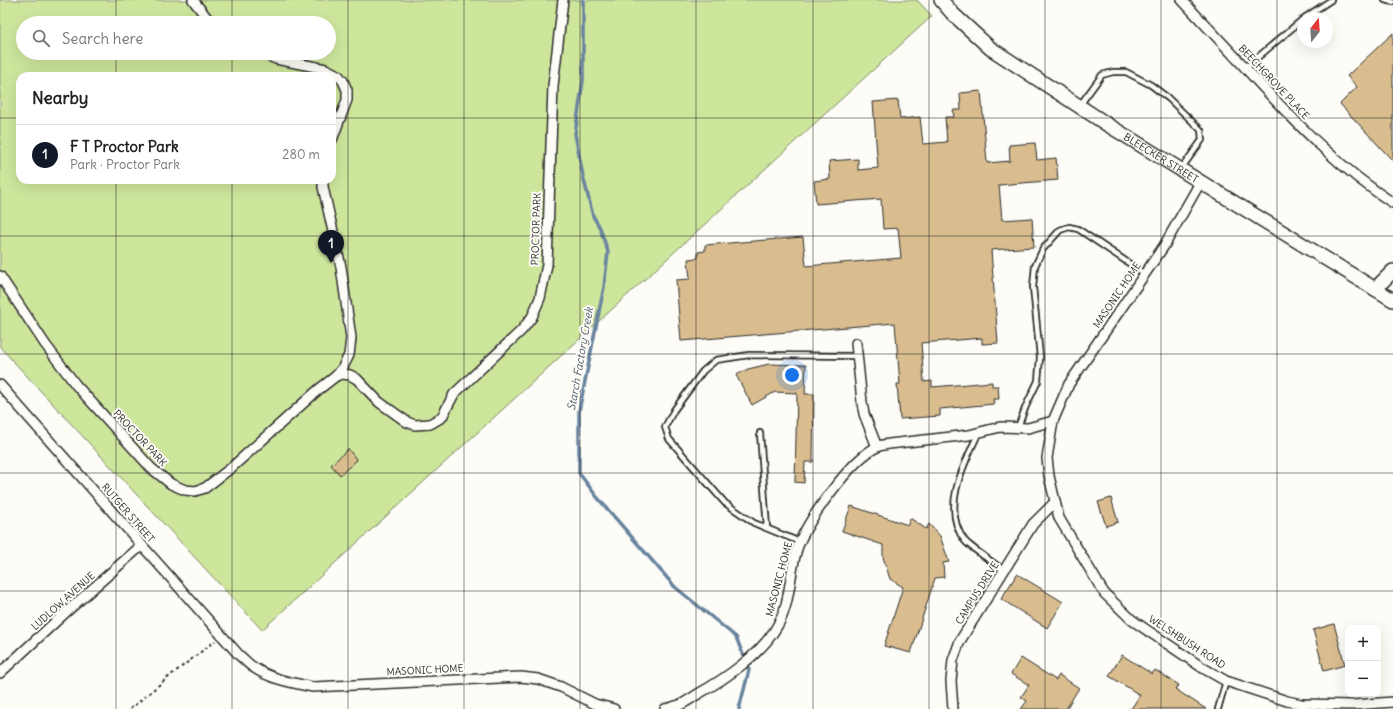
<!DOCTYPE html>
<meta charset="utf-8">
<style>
:root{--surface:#fff;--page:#f6f6f6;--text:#202124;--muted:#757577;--line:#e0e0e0;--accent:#111827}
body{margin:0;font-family:Delius,sans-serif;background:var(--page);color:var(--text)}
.controls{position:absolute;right:12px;bottom:12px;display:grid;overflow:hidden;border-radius:8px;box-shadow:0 4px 16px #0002}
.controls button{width:36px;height:36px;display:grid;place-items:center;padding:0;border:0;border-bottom:1px solid var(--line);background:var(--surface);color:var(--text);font:20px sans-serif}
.compass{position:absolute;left:1297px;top:12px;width:36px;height:36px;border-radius:50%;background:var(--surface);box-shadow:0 4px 16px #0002;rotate:17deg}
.you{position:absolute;left:792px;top:375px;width:14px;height:14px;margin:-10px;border:3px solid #fff;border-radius:50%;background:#1a73e8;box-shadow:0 0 0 6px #1a73e833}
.badge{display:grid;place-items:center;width:26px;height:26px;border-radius:50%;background:var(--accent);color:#fff;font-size:13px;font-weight:700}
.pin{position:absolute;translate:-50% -33px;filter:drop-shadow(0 1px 2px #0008)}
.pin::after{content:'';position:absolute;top:21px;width:14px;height:12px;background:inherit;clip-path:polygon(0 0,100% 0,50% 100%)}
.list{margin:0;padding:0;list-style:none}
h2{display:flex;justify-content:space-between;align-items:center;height:52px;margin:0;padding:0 16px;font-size:17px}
h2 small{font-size:13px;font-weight:400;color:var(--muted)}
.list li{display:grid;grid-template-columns:26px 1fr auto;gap:12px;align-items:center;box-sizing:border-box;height:60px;padding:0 16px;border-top:1px solid var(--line)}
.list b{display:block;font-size:15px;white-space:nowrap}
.list p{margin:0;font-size:13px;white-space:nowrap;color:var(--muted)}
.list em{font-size:13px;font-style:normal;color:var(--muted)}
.icon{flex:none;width:22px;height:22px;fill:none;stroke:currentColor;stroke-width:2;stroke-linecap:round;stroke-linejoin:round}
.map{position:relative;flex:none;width:1393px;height:709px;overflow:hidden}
.search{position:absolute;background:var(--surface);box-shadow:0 4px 16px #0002;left:16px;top:16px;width:320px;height:44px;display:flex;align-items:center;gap:10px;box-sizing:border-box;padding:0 14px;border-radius:22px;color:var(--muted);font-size:15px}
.panel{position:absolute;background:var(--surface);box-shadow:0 4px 16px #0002;left:16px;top:72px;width:320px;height:112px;border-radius:12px}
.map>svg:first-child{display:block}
.green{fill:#cee69c;stroke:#7c8864;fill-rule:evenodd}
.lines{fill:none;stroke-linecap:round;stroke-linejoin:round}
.stream{stroke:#69849f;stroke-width:3.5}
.building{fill:#d9bd8e;stroke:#2b2b2b}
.lane-casing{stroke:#2b2b2b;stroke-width:8}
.street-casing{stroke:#2b2b2b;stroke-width:12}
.secondary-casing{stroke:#2b2b2b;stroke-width:16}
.path{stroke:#2b2b2b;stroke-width:2;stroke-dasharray:3 3;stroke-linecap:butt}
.lane{stroke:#fdfcf7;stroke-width:4.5}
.street{stroke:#fdfcf7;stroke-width:9}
.secondary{stroke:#fdfcf7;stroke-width:13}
.grid{fill:none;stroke:#2b2b2b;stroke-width:1;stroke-opacity:0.55}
.labels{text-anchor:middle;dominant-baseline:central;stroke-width:4;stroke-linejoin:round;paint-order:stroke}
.street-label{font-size:10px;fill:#2b2b2b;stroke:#fdfcf7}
.water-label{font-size:11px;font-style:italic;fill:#4a5765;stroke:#fdfcf7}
</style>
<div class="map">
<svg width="1393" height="709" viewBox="0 0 1393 709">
<rect width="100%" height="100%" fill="#fdfcf7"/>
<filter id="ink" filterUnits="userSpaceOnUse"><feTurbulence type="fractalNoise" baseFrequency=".025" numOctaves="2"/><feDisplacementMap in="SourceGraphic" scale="8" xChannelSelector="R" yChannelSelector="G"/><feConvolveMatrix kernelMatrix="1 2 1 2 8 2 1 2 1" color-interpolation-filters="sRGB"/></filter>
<g filter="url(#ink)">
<path class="green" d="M0 0H917L932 16 262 630 0 347ZM23 23H329V53H23ZM20 76H332V180H20Z"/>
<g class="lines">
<path class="stream" d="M583 0V81L575 134 583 176 593 216 600 228 608 252 604 287 579 411V473L597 497 675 587 736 637 749 670 739 709"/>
</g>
<g class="building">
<path d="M1393 33V161L1340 104 1357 87 1347 76Z"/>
<path d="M981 91 987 163 1010 161 1009 145 1035 143 1037 160 1056 158 1058 180 999 185 1002 220 1032 218 1034 247 991 250 998 343 982 344V338L921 343 924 382 932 381V387L992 382V386H998L999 399H993L994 404 940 409V416L900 419 897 384H900L895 323 681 341 676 280 690 279 688 259 698 258V252L705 251V245L803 237 806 266 901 258 898 228 883 229 881 199 816 204 814 181 830 179 829 161 858 159V170L878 168 873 102 898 100 900 119 920 117 923 144 947 142 945 117H954L953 110H961L960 93Z"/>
<path d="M769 364 806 365 805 394H814L813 462H805L804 483 795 482 797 393 775 392 752 405 736 375 748 369Z"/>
<path d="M348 449 357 460 340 475 331 465Z"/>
<path d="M1111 498 1118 522 1106 526 1098 502Z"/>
<path d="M851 506 908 525 910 518 926 529 929 524 940 536 949 562 943 563 944 577 935 578 911 653 884 646 903 587 890 579 883 557V545L842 531Z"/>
<path d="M1017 574 1063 602 1047 628 1001 599Z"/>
<path d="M1334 624 1345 665 1324 671 1313 630Z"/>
<path d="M1122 655 1152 674 1155 670 1179 685 1175 689 1206 709H1131L1140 695 1109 676Z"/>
<path d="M1021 658 1056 680 1059 675 1079 688 1066 709H1021L1027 701 1021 697 1029 685 1011 674Z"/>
</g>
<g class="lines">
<defs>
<g id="lane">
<path d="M1385 0 1393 2"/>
<path d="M1304 18 1331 0"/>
<path d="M1245 68 1303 19"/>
<path d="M1080 105 1102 75 1113 72H1126L1151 85 1168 98 1201 130 1202 140 1181 169"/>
<path d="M1018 427 1026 406 1038 381 1040 357 1033 287 1035 266 1043 249 1060 230 1069 227 1078 229 1145 274"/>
<path d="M979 432C964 464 940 509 965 541 972 549 995 563 1004 571"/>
<path d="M760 433 767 528"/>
<path d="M800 542 754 523 725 503 669 439 665 427 674 410 703 371 716 360 749 355 857 356"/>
<path d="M1218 709 1226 681"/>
</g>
<g id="street">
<path d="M193 0 211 23"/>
<path d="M1182 0C1208 28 1234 55 1259 83 1300 127 1342 170 1393 203"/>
<path d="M260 53 276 59 326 69 338 75 343 81 347 90V100L332 140"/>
<path d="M323 180V187L341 267 351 338 349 355 342 369 336 376"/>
<path d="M1201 181 1164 246 1069 384 1053 421 1047 458 1049 476 1059 518 1104 593 1132 620 1203 668 1226 681 1287 701 1301 704 1353 705 1393 702"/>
<path d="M0 276 45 344 76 385 151 468 171 484 185 490 195 491 205 488 231 468 318 390 336 376 342 374 350 375 357 379 379 402 407 422 415 425 430 424 442 417 454 394 522 330 532 317 540 298 547 265 553 86 563 0"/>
<path d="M856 343 862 402 864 414 877 447"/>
<path d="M0 385 239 655C244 659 248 664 253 667 270 679 293 683 313 687L521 677 538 679 561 687 595 704 614 709"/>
<path d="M0 673 65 613 142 545"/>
<path d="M665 709C670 708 675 706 680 705 686 702 692 698 698 694 725 679 761 654 776 628 791 605 789 574 797 549 806 522 851 459 877 447 880 445 885 445 889 444L969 435 1000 427 1028 428 1053 421"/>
<path d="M953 709 951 681 953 660 960 641 1033 524 1055 502"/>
</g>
<g id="secondary">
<path id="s1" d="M941 0 953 14 990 48 1108 125 1393 300"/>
<path d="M1375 289 1393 271"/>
</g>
</defs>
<use href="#lane" class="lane-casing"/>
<use href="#street" class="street-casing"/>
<use href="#secondary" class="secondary-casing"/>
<path class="path" d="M130 709 171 675 215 641"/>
<use href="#lane" class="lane"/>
<use href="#street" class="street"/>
<use href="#secondary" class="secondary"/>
</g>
</g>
<path class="grid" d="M116 0V23M232 0V23M348 0V709M464 0V709M580 0V709M696 0V709M813 0V709M929 0V709M1045 0V709M1161 0V709M1277 0V709M116 53V76M232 53V76M0 118H20M332 118H1393M116 180V709M232 180V709M0 236H1393M0 354H1393M0 473H1393M0 591H1393"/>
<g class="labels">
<g class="street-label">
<text transform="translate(1274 82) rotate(47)">BEECHGROVE PLACE</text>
<text stroke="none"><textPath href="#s1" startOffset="272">BLEECKER STREET</textPath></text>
<text transform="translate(536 229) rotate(-88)">PROCTOR PARK</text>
<text transform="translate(1117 295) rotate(-56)">MASONIC HOME</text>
<text transform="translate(140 438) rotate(47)">PROCTOR PARK</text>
<text transform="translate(128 513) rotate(49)">RUTGER STREET</text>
<text transform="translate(779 579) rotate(-75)">MASONIC HOME</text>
<text transform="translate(977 593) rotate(-58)">CAMPUS DRIVE</text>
<text transform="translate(63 601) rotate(-42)">LUDLOW AVENUE</text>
<text transform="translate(1187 642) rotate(33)">WELSHBUSH ROAD</text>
<text transform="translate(425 670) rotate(-3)">MASONIC HOME</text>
</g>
<g class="water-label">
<text transform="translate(580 359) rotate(-80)">Starch Factory Creek</text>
</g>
</g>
</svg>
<div class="controls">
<button>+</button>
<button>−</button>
</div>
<svg class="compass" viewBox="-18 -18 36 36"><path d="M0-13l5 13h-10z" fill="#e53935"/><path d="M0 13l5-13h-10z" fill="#757577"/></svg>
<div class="you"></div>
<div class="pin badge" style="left:331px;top:263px">1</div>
<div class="search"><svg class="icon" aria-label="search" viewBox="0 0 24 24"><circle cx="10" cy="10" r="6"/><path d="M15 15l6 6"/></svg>Search here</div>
<section class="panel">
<h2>Nearby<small></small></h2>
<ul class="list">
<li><span class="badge">1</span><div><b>F T Proctor Park</b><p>Park · Proctor Park</p></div><em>280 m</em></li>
</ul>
</section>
</div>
